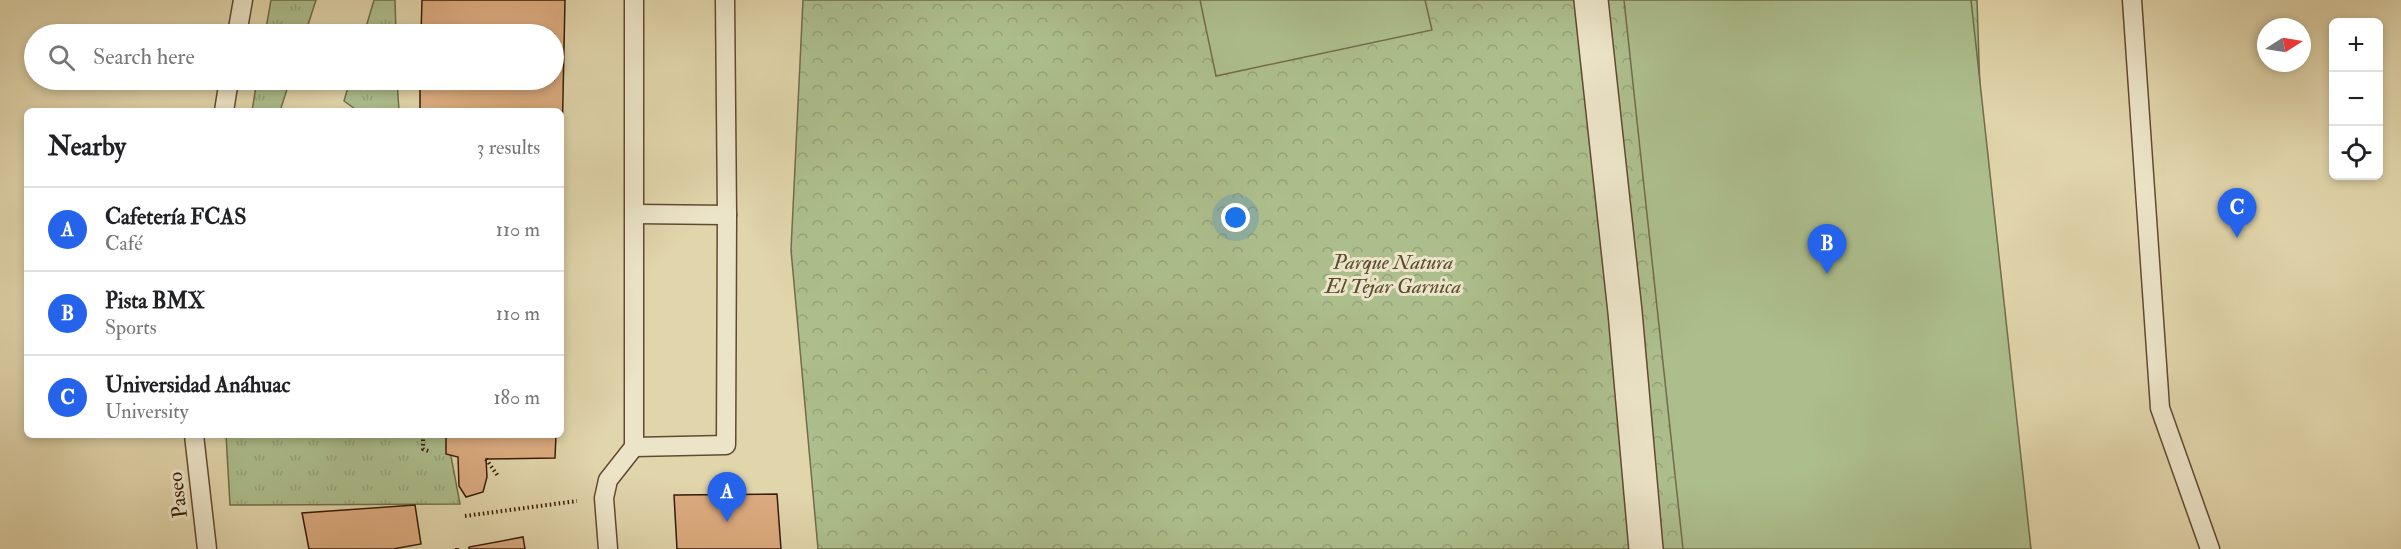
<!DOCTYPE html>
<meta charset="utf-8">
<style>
:root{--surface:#fff;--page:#f6f6f6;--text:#202124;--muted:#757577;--line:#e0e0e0;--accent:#2563eb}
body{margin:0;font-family:"IM FELL Double Pica",serif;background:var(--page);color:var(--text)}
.controls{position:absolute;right:18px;top:18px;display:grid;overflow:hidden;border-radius:9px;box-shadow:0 3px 9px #0003}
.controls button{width:54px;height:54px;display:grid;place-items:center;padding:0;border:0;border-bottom:2px solid var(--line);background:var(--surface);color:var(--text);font:30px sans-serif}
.compass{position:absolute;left:2257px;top:18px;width:54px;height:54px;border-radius:50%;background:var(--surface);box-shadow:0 3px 9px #0003;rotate:78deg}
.you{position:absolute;left:1236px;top:218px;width:21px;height:21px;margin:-15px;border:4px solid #fff;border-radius:50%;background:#1a73e8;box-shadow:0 0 0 9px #1a73e833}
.badge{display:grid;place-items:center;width:39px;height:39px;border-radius:50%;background:var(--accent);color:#fff;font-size:20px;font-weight:700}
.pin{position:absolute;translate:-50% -50px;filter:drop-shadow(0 2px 3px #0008)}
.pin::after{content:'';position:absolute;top:32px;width:21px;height:18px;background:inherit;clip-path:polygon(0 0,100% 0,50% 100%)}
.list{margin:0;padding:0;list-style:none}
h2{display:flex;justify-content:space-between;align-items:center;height:78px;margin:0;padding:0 24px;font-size:26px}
h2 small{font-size:20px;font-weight:400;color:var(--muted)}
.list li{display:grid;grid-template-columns:39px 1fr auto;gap:18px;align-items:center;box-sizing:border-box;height:84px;padding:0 24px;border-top:2px solid var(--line)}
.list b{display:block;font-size:22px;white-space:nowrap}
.list p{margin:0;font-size:20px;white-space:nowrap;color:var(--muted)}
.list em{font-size:20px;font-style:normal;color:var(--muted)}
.icon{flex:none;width:33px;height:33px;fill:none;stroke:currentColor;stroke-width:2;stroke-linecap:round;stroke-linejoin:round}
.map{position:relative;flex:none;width:2401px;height:549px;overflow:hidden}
.search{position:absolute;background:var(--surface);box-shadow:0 3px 9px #0003;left:24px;top:24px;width:540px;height:66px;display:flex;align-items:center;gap:15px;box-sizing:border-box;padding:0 21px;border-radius:33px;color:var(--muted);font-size:22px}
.panel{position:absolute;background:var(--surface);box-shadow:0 3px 9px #0003;left:24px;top:108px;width:540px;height:330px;border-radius:9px}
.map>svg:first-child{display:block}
.grass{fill:url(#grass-tufts);stroke:#726c4a;stroke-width:1.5}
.forest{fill:url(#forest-crowns);stroke:#726c4a;stroke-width:1.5}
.pitch{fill:#adbe8d;stroke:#726c4a;stroke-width:1.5}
.building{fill:#dcac80;stroke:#371b07;stroke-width:1.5}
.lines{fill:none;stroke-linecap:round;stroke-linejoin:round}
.service-casing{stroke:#624a30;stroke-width:21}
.minor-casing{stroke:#624a30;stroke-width:36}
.path{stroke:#371b07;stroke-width:4;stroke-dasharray:1.5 3;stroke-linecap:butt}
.service{stroke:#ece4c8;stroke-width:18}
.minor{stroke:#ece4c8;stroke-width:33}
.labels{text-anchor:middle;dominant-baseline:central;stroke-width:6;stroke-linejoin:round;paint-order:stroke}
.park-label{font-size:21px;font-style:italic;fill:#5a4c2f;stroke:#ece4c8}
.street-label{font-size:21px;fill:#371b07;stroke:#ece4c8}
</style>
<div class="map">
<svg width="2401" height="549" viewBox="0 0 2401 549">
<defs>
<pattern id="grass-tufts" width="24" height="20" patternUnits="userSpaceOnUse" patternTransform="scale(1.5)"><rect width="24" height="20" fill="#adbe8d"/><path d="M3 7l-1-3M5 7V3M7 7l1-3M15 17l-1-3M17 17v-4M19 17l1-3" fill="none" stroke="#95a378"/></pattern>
<pattern id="forest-crowns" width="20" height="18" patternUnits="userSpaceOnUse" patternTransform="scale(1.5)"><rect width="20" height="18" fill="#adbe8d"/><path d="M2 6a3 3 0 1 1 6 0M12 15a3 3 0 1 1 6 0" fill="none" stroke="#95a378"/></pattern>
</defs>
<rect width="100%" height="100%" fill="#e1d5ab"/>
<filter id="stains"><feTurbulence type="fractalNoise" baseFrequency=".00333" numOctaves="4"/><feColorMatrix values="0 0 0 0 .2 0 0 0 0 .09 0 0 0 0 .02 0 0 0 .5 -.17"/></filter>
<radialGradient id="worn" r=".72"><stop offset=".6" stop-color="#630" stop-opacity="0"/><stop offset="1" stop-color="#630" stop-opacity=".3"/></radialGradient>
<g class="grass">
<path d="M271 0H316L305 34H265Z"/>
<path d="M374 0H395L396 34H364Z"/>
<path d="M257 80H290L280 111H252Z"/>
<path d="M350 80H397L399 111H358L344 101Z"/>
<path d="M226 435H447L460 504 230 505Z"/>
</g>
<path class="forest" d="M803 0H1977L1995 549H818L791 250Z"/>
<g class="pitch">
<path d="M1200 0H1425L1432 30 1216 76Z"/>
<path d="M1624 0H1971L2031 549H1683Z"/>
</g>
<g class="building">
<path d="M422 0H565L561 194V111H420V80H554V34H421Z"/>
<path d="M446 435H556L555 458 486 459 487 477 483 492 466 497 459 486 458 457 446 454Z"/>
<path d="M777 494 781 549H677L674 495Z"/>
<path d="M415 505 421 544 393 549H309L302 513Z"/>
<path d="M523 537 525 549H469V547Z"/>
</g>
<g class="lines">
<defs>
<g id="service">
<path d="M2132 0 2160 408 2210 549"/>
<path d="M237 34 243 0"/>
<path d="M224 111 229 80"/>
<path d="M636 214 727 215 725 0"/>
<path d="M194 435 207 549"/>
<path d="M634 447 726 445 727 215"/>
<path d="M608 549 604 498 608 480 634 447V0"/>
</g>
<path id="minor" d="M1591 0 1625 312 1646 549"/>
</defs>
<use href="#service" class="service-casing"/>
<use href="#minor" class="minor-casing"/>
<g class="path">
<path d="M423 435V449L431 452"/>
<path d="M486 459 498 476"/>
<path d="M465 516 577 501"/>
<path d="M457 548V549"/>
</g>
<use href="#service" class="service"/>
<use href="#minor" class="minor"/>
</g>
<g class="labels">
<g class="park-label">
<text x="1393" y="262">Parque Natura<tspan x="1393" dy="24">El Tejar Garnica</tspan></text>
</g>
<g class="street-label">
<text transform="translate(178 495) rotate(-97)">Paseo</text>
</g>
</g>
<rect width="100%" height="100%" filter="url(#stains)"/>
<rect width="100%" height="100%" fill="url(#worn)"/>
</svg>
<div class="controls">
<button>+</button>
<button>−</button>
<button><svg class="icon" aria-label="locate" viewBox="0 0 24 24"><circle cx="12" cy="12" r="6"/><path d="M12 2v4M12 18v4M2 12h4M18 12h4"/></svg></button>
</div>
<svg class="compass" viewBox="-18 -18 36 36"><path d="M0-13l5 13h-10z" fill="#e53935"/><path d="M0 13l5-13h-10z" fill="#757577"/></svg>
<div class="you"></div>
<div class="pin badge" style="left:727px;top:522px">A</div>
<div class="pin badge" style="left:1827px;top:274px">B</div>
<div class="pin badge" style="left:2237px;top:238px">C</div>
<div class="search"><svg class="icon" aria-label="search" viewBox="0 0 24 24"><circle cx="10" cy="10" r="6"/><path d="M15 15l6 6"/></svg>Search here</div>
<section class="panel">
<h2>Nearby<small>3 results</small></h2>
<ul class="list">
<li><span class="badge">A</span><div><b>Cafetería FCAS</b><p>Café</p></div><em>110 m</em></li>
<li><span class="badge">B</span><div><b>Pista BMX</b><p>Sports</p></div><em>110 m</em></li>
<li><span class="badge">C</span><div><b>Universidad Anáhuac</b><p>University</p></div><em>180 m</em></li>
</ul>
</section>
</div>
